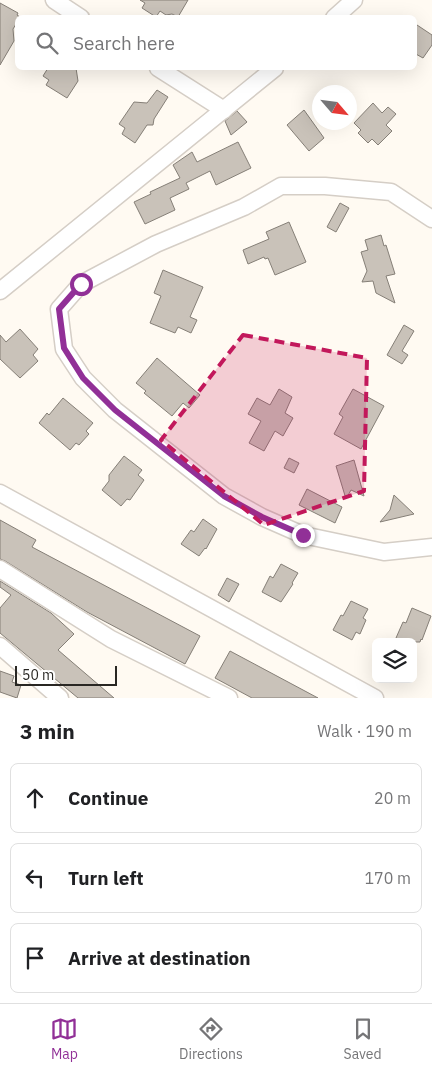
<!DOCTYPE html>
<meta charset="utf-8">
<style>
:root{--surface:#fff;--page:#f2f2f2;--text:#202124;--muted:#757577;--line:#e0e0e0;--accent:#913097}
body{margin:0;font-family:"IBM Plex Sans",sans-serif;background:var(--page);color:var(--text)}
.controls{position:absolute;right:15px;bottom:15px;display:grid;overflow:hidden;border-radius:8px;box-shadow:0 5px 20px #0002}
.controls button{width:45px;height:45px;display:grid;place-items:center;padding:0;border:0;border-bottom:1px solid var(--line);background:var(--surface);color:var(--text);font:25px sans-serif}
.compass{position:absolute;left:312px;top:85px;width:45px;height:45px;border-radius:50%;background:var(--surface);box-shadow:0 5px 20px #0002;rotate:118deg}
.scale{position:absolute;left:15px;bottom:12px;width:102px;box-sizing:border-box;padding-left:5px;border:2px solid #292723;border-top:0;font-size:14px;line-height:18px;white-space:nowrap;color:#292723;-webkit-text-stroke:4px #fff;paint-order:stroke}
.stop{position:absolute;width:15px;height:15px;margin:-11px;border:4px solid #913097;border-radius:50%;background:#fff}
.stop.end{background:#913097;border-color:#fff;box-shadow:0 1px 5px #0008}
.list{margin:0;padding:0;list-style:none}
h2{display:flex;justify-content:space-between;align-items:center;height:65px;margin:0;padding:0 20px;font-size:21px}
h2 small{font-size:16px;font-weight:400;color:var(--muted)}
.list li{display:grid;grid-template-columns:32px 1fr auto;gap:15px;align-items:center;box-sizing:border-box;height:70px;margin:0 10px 10px;padding:0 10px;border:1px solid var(--line);border-radius:8px}
.list b{display:block;font-size:19px;white-space:nowrap}
.list em{font-size:16px;font-style:normal;color:var(--muted)}
.icon{flex:none;width:28px;height:28px;fill:none;stroke:currentColor;stroke-width:2;stroke-linecap:round;stroke-linejoin:round}
.map{position:relative;flex:none;width:432px;height:698px;overflow:hidden}
.search{position:absolute;background:var(--surface);box-shadow:0 5px 20px #0002;left:15px;right:15px;top:15px;height:55px;display:flex;align-items:center;gap:12px;box-sizing:border-box;padding:0 18px;border-radius:8px;color:var(--muted);font-size:19px}
.sheet{height:305px;background:var(--surface)}
nav{display:flex;justify-content:space-around;align-items:center;box-sizing:border-box;height:70px;border-top:1px solid var(--line);background:var(--surface);font-size:14px;color:var(--muted)}
nav a{display:grid;justify-items:center;gap:2px}
nav .on{color:var(--accent)}
.map>svg:first-child{display:block}
.building{fill:#c9c2b9;stroke:#857f77}
.lines{fill:none;stroke-linecap:round;stroke-linejoin:round}
.minor-casing{stroke:#d5cec6;stroke-width:19}
.minor{stroke:#fff;stroke-width:16}
.route{stroke:#913097;stroke-width:6}
.marked{fill:#c2185b;fill-opacity:0.2;stroke:#c2185b;stroke-width:4;stroke-dasharray:10 6;stroke-linejoin:round}
</style>
<div class="map">
<svg width="432" height="698" viewBox="0 0 432 698">
<rect width="100%" height="100%" fill="#fffaf2"/>
<g class="building">
<path d="M140 0H188L178 17 172 14 166 15 160 11 156 17 142 8 145 3Z"/>
<path d="M0 3 18 13 17 15 20 17 18 18V21L13 29 14 41 0 65Z"/>
<path d="M414 23 432 35V45L423 58 414 53Z"/>
<path d="M48 68H76L78 81 67 98 46 85 49 80 43 76Z"/>
<path d="M157 90 168 97 154 119 153 125H147L135 143 122 134 125 128 119 124 134 102 147 103Z"/>
<path d="M373 103 382 113 388 107 396 114 386 125 392 131 378 145 372 139 368 143 358 133 361 130 354 123Z"/>
<path d="M304 110 324 138 309 151 287 125Z"/>
<path d="M237 111 247 122 231 135 225 121Z"/>
<path d="M238 142 251 168 216 185 210 171 186 183 189 189 170 198 175 210 145 224 134 202 151 194 150 192 180 178 173 165 192 152 197 162Z"/>
<path d="M340 203 349 208 336 232 327 227Z"/>
<path d="M289 222 306 262 275 275 268 258 265 259 264 257 248 264 243 250 269 239 266 232Z"/>
<path d="M381 235 384 246 386 245 395 274 386 276 395 303 376 293 373 281 362 282 367 271 361 252 368 250 365 240Z"/>
<path d="M163 270 203 287 190 317 197 320 191 333 178 327 175 333 150 323 161 296 154 293Z"/>
<path d="M404 325 414 331 402 351 408 355 402 364 387 355Z"/>
<path d="M20 329 38 349 33 355 38 361 20 378 0 359V335L6 342Z"/>
<path d="M157 358 200 395 189 408 183 403 172 416 144 393 146 391 136 383Z"/>
<path d="M279 389 292 397 285 413 293 418 283 436 275 431 264 451 249 443 261 421 248 414 257 398 270 405Z"/>
<path d="M353 389 384 406 361 449 334 434 343 417 339 414Z"/>
<path d="M63 398 93 423 86 431 89 434 79 445 76 443 70 450 39 423 47 413 49 415Z"/>
<path d="M124 456 142 470 138 475 144 480 130 500 127 499 121 506 102 490 109 481V475Z"/>
<path d="M289 458 299 463 294 473 284 468Z"/>
<path d="M354 460 364 496 351 490 346 499 336 466Z"/>
<path d="M307 489 342 507 335 523 299 505Z"/>
<path d="M394 495 414 514 380 522 390 510Z"/>
<path d="M203 519 217 529 206 549 205 548 199 556 181 544 191 530 194 532Z"/>
<path d="M0 520 36 540 32 547 200 636 185 664 87 612 5 561 0 559Z"/>
<path d="M281 564 298 573 292 583 293 584 281 602 262 592 270 576 273 578Z"/>
<path d="M227 578 239 584 229 602 218 595Z"/>
<path d="M0 581 51 613 74 634 58 650 114 698H78L0 633V608L11 595 0 587Z"/>
<path d="M351 601 368 609 363 618 366 620 360 634 356 632 352 640 333 630 341 615 343 616Z"/>
<path d="M412 608 431 616 422 640 421 639 420 642H405L396 638 403 622 406 623Z"/>
<path d="M230 651 318 698H252L215 678Z"/>
<path d="M0 671 14 676 12 682 21 685 17 698 0 692Z"/>
</g>
<g class="lines">
<defs>
<g id="minor">
<path d="M54 0 81 18"/>
<path d="M334 18 354 0"/>
<path d="M158 68 224 110"/>
<path d="M432 219 391 192 325 186H281L244 207 156 244 81 284 59 309 64 349 83 378 115 410 224 496 262 517 303 535 384 552 432 547"/>
<path d="M0 291 275 68"/>
<path d="M0 493 375 698"/>
<path d="M0 569 111 639 229 698"/>
<path d="M0 646 60 698"/>
</g>
</defs>
<use href="#minor" class="minor-casing"/>
<use href="#minor" class="minor"/>
</g>
<g class="lines">
<path class="route" d="M81 284 59 309 64 348 83 378 115 410 224 496 262 517 303 535"/>
</g>
<path class="marked" d="M243 335 367 358 364 491 264 525 161 440Z"/>
</svg>
<div class="controls">
<button><svg class="icon" aria-label="layers" viewBox="0 0 24 24"><path d="M12 4l9 5-9 5-9-5zM3 14l9 5 9-5"/></svg></button>
</div>
<svg class="compass" viewBox="-18 -18 36 36"><path d="M0-13l5 13h-10z" fill="#e53935"/><path d="M0 13l5-13h-10z" fill="#757577"/></svg>
<div class="scale">50 m</div>
<div class="stop" style="left:81px;top:284px"></div>
<div class="stop end" style="left:303px;top:535px"></div>
<div class="search"><svg class="icon" aria-label="search" viewBox="0 0 24 24"><circle cx="10" cy="10" r="6"/><path d="M15 15l6 6"/></svg>Search here</div>
</div>
<section class="sheet">
<h2>3 min<small>Walk · 190 m</small></h2>
<ul class="list">
<li><svg class="icon" aria-label="ahead" viewBox="0 0 24 24"><path d="M12 20V5M6 11l6-6 6 6"/></svg><div><b>Continue</b></div><em>20 m</em></li>
<li><svg class="icon" aria-label="left" viewBox="0 0 24 24"><path d="M17 20v-9H6M10 6l-5 5 5 5"/></svg><div><b>Turn left</b></div><em>170 m</em></li>
<li><svg class="icon" aria-label="arrive" viewBox="0 0 24 24"><path d="M6 21V4h12l-3 4 3 4H6"/></svg><div><b>Arrive at destination</b></div></li>
</ul>
</section>
<nav>
<a class="on"><svg class="icon" aria-label="map" viewBox="0 0 24 24"><path d="M3 6l6-2 6 2 6-2v14l-6 2-6-2-6 2zM9 4v14M15 6v14"/></svg>Map</a>
<a><svg class="icon" aria-label="directions" viewBox="0 0 24 24"><path d="M12 3l9 9-9 9-9-9zM9 14v-3h6M13 9l2 2-2 2"/></svg>Directions</a>
<a><svg class="icon" aria-label="saved" viewBox="0 0 24 24"><path d="M7 4h10v16l-5-4-5 4z"/></svg>Saved</a>
</nav>
